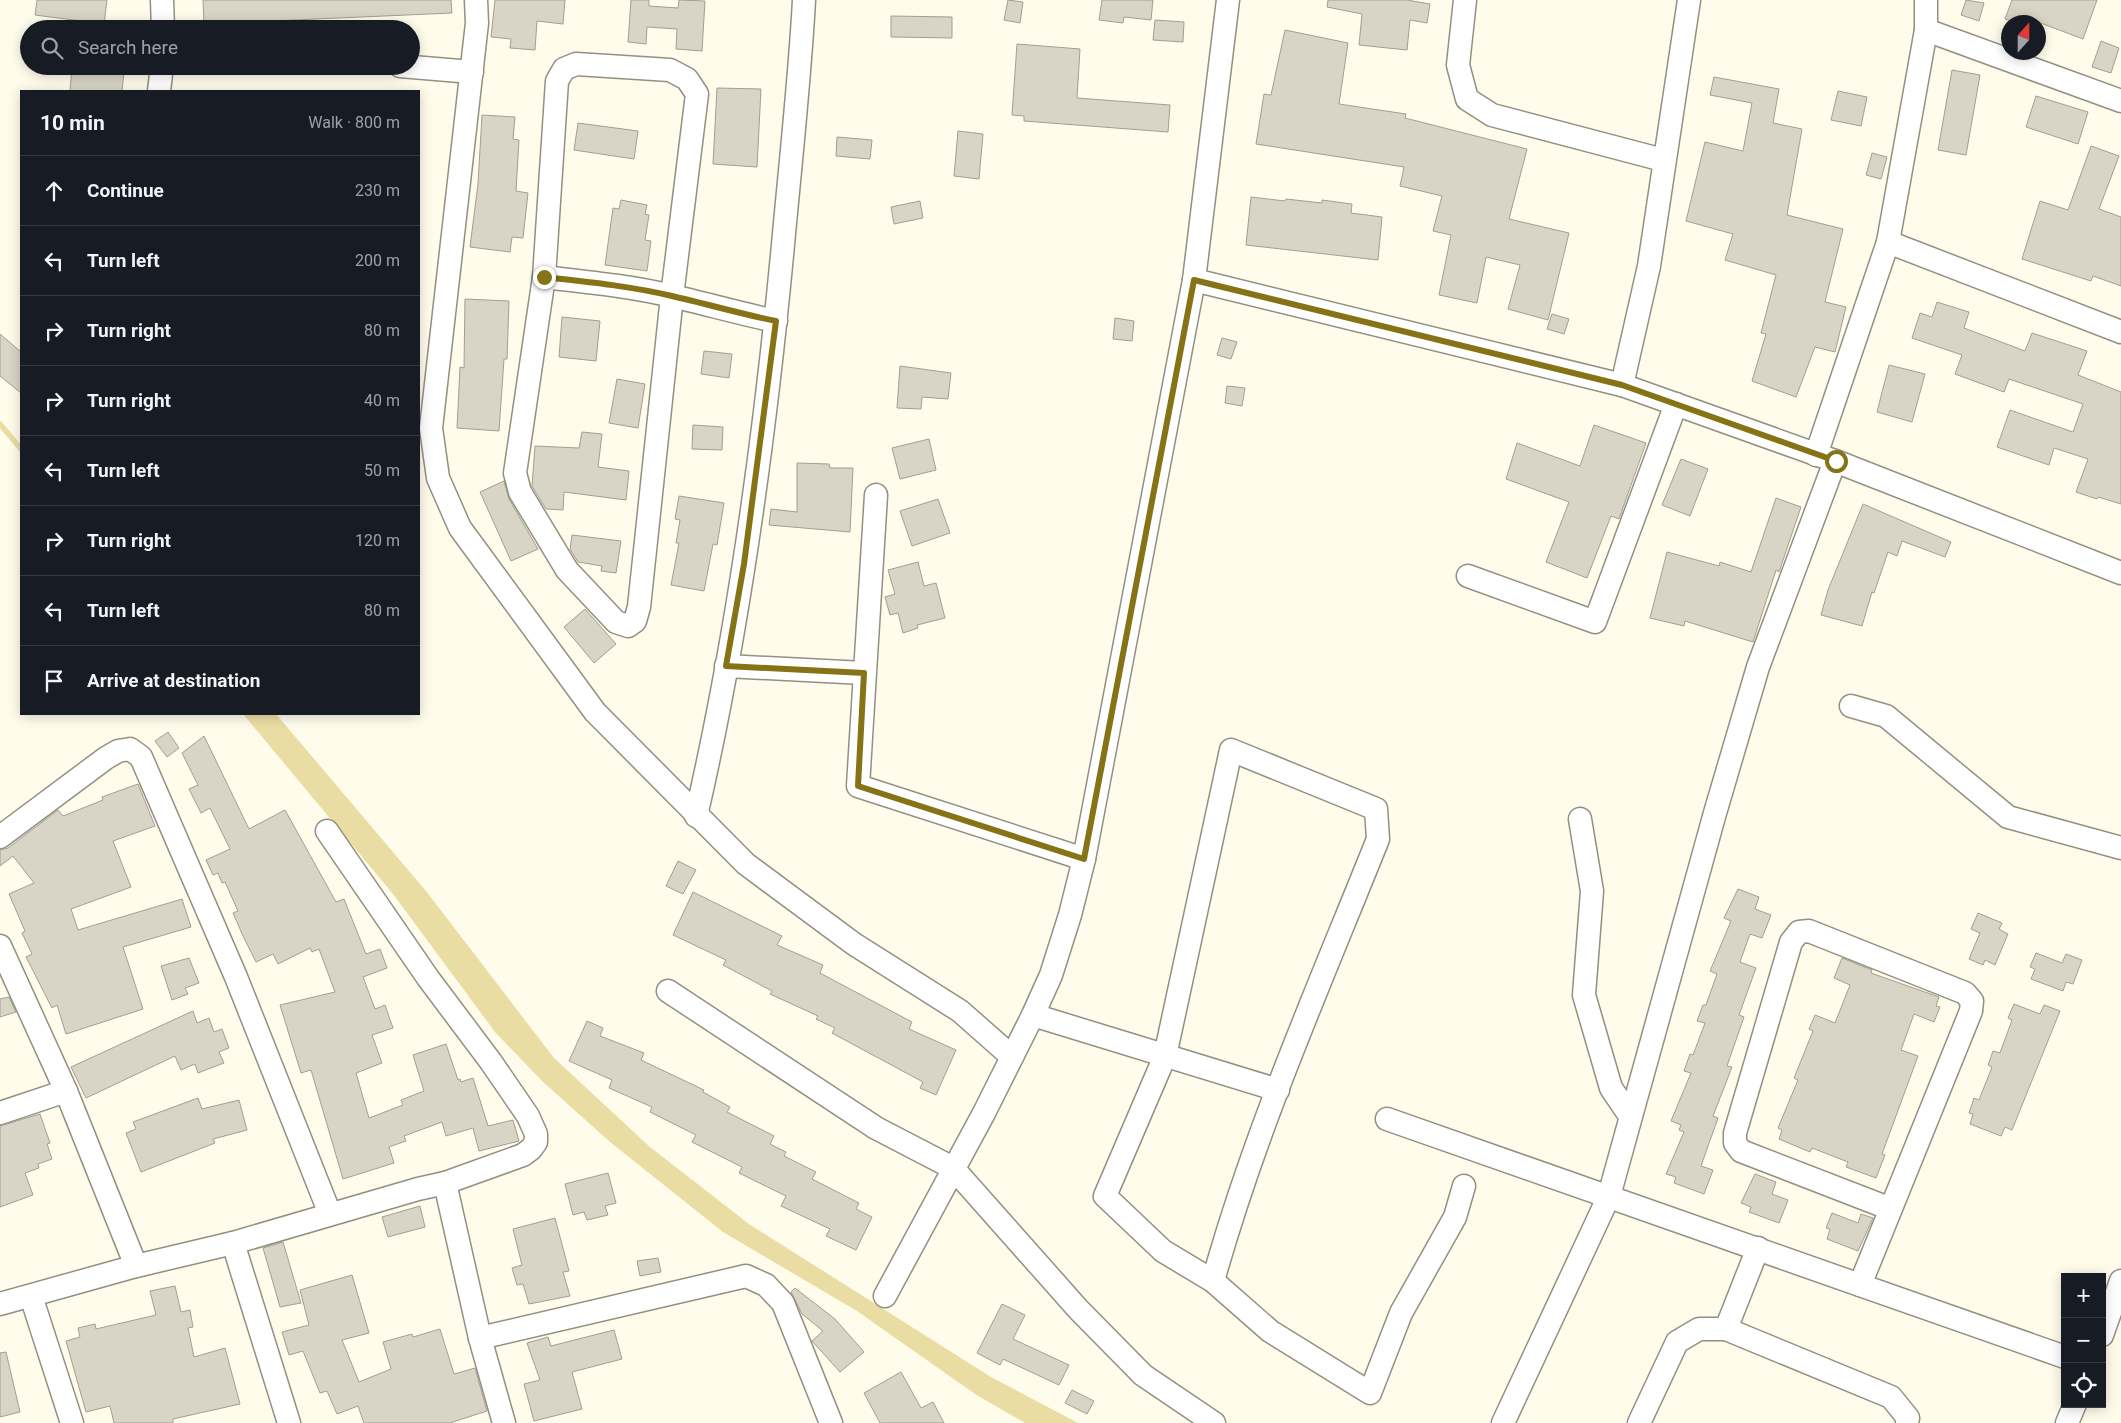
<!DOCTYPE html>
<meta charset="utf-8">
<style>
:root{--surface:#171b24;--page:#20242c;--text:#f1f3f6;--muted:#9ea1a6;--line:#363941}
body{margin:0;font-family:Roboto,sans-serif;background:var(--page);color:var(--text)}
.controls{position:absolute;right:15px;bottom:15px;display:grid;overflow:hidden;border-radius:0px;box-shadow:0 2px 12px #0003}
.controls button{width:45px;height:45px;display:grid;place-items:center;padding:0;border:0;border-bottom:1px solid var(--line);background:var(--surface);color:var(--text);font:25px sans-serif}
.compass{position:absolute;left:2001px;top:15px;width:45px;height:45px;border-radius:50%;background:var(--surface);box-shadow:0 2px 12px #0003;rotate:21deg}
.stop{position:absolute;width:15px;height:15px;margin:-11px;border:4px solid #857315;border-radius:50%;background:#fff}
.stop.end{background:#857315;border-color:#fff;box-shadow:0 1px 5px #0008}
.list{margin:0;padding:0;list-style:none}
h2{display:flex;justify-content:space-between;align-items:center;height:65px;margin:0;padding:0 20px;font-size:21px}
h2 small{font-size:16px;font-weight:400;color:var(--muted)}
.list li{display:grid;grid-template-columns:32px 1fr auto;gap:15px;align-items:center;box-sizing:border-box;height:70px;padding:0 20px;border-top:1px solid var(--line)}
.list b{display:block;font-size:19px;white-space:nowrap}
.list em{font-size:16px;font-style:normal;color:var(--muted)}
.icon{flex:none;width:28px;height:28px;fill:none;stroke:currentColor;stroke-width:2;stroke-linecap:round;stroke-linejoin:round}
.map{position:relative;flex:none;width:2121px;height:1423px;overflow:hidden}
.search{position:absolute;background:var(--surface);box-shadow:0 2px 12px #0003;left:20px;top:20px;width:400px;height:55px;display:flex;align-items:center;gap:12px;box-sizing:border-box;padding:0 18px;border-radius:28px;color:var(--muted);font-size:19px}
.panel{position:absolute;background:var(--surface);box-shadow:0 2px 12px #0003;left:20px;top:90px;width:400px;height:625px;border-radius:0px}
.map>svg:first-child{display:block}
.water{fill:#e9dda4}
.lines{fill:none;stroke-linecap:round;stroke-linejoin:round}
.stream{stroke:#e9dda4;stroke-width:5.5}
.building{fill:#d8d5c6;stroke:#a29f90}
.minor-casing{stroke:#939082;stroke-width:25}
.minor{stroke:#fff;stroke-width:22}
.route{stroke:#857315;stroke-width:6}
</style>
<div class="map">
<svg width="2121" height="1423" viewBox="0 0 2121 1423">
<rect width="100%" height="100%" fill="#fffcec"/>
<path class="water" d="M243 714H276L426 891 554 1058 650 1147 749 1224 991 1377 1078 1423H1025L975 1394 857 1311 723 1232 610 1142 542 1081 495 1032 393 894Z"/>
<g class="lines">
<path class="stream" d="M0 424 21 449"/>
</g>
<g class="building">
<path d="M37 0H107L104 24 35 15Z"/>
<path d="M203 0H451L452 13 204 24Z"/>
<path d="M495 0H565L563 24 537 21 535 50 510 48 511 39 491 37Z"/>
<path d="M631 0H649V6L678 8 679 0 705 1 702 51 676 49 677 29 647 27 646 44 628 42Z"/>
<path d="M1008 0 1023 2 1020 23 1004 20Z"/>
<path d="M1102 0H1153L1151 20 1124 17 1123 23 1099 20Z"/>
<path d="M1328 0H1407L1430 4 1427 23 1410 20 1407 50 1359 45 1362 14 1327 7Z"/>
<path d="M1966 0 1984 3 1979 21 1961 15Z"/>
<path d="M2012 0H2097L2083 39 2038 22H2015L2005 19Z"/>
<path d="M891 16 952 17V38L891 37Z"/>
<path d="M1155 20 1184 22 1183 42 1153 40Z"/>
<path d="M1285 30 1348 43 1339 104 1406 114 1405 118 1527 149 1509 219 1569 233 1548 320 1508 309 1520 265 1486 257 1477 303 1439 295 1451 235 1433 231 1442 196 1400 186 1404 167 1256 144 1264 94 1271 95Z"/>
<path d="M2101 41 2119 48 2111 73 2092 67Z"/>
<path d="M1017 44 1080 49 1077 98 1170 105 1168 132 1024 121V116L1012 115Z"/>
<path d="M72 67 124 72 122 91H70Z"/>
<path d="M1952 70 1980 75 1966 155 1938 150Z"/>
<path d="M1714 77 1779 89 1773 123 1802 129 1787 215 1843 229 1825 302 1846 307 1835 352 1815 347 1796 397 1752 381 1766 334 1761 333 1776 275 1725 260 1733 234 1686 221 1705 142 1743 151 1752 103 1710 95Z"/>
<path d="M717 88 761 89 757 167 713 164Z"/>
<path d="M1838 91 1867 97 1861 126 1831 120Z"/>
<path d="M2036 96 2088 112 2078 144 2026 127Z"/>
<path d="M482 115 515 117 513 139 519 140 516 191 528 193 523 238 512 237 510 252 470 247 478 184Z"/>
<path d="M578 123 638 131 634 159 574 150Z"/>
<path d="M958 131 983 134 979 179 954 176Z"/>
<path d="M837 137 872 140 870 159 836 156Z"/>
<path d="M2091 146 2119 156 2099 209 2121 217V286L2093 276 2091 281 2022 259 2040 201 2068 210Z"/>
<path d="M1872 153 1887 157 1881 179 1866 175Z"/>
<path d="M1251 197 1285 201 1286 199 1322 203V200L1352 204 1351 213 1382 217 1378 260 1246 245Z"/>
<path d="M621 200 647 205 645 214 649 215 645 240 651 241 647 271 605 265 613 208 619 209Z"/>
<path d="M920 201 923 218 894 224 891 207Z"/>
<path d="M465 299 509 301 507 359H504L499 431 457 428 460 367 464 368Z"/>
<path d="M1937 302 1969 312 1964 328 2025 351 2032 333 2087 351 2078 375 2121 392V504L2098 497 2097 499 2076 492 2088 459 2054 448 2049 465 1997 447 2010 410 2073 432 2083 404 2009 379 2004 392 1955 374 1962 355 1912 338 1920 313 1932 317Z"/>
<path d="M1552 314 1569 319 1564 334 1547 329Z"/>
<path d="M562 317 600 321 596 361 559 357Z"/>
<path d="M1115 318 1134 321 1132 341 1113 339Z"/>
<path d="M0 334 21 352V393L0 376Z"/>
<path d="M1222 338 1237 342 1231 359 1217 355Z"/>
<path d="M704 351 732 354 729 378 701 374Z"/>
<path d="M1889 365 1925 374 1912 422 1877 412Z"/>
<path d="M900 366 951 373 948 399 922 397 921 409 897 408Z"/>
<path d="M617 379 645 384 638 428 609 423Z"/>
<path d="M1227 386 1245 388 1242 406 1225 403Z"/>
<path d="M693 425 723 427 722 450 692 449Z"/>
<path d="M1594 425 1646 443 1619 519 1611 516 1587 578 1546 562 1569 502 1506 479 1517 443 1580 466Z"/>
<path d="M582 432 602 434 598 467 629 471 626 500 564 492 563 510 546 509 532 486 535 446 579 448Z"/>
<path d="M929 439 936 470 900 479 892 448Z"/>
<path d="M1681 459 1708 469 1690 516 1662 505Z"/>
<path d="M797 463 829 464 830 468H853L850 532 769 525 771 509 797 512Z"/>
<path d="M504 481 509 499 538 549 511 561 480 492Z"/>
<path d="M679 496 724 503 717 545 713 544 704 591 671 585 679 543H676L680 520 675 519Z"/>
<path d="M1776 498 1801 507 1779 572 1776 570 1753 642 1685 621 1684 626 1650 618 1667 552 1719 566 1720 562 1751 572Z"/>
<path d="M938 499 950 533 912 546 900 511Z"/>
<path d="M1863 504 1951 542 1945 557 1902 541 1897 556 1888 552 1874 593 1872 592 1862 626 1821 615 1828 590Z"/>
<path d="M572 535 621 541 616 573 601 571 602 566 578 562 570 549Z"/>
<path d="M918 562 924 586 936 583 945 618 917 625 918 628 903 633 898 613 890 615 885 597 895 594 888 570Z"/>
<path d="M585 609 616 644 594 663 564 627Z"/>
<path d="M168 732 179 748 167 757 155 741Z"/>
<path d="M204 736 249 829 285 810 336 902 344 899 366 954 380 949 387 968 363 977 375 1009 385 1005 393 1028 372 1035 382 1063 356 1073 369 1118 403 1105 401 1100 424 1091 413 1055 446 1044 458 1080 460 1079 461 1082 473 1078 488 1126 513 1120 519 1141 479 1151 473 1128 446 1136 442 1122 404 1136 406 1141 389 1147 394 1163 343 1179 311 1070 301 1073 280 1005 335 992 319 949 312 952 310 948 278 964 273 954 256 962 243 936 233 913 238 911 225 882 222 883 218 873 213 875 206 860 230 849 210 808 201 813 189 789 198 785 182 753Z"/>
<path d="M138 784 155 826 113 841 131 887 71 909 78 930 182 899 191 927 123 947 143 1009 66 1034 57 1005 52 1008 26 957 32 954 22 933 25 931 9 894 34 883 13 856 0 866V850L8 848 58 810 63 816 103 800 102 797Z"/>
<path d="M678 861 696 870 683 894 666 886Z"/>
<path d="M1738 889 1759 897 1755 909 1771 915 1762 938 1750 934 1740 962 1756 968 1739 1015 1744 1017 1727 1066 1732 1067 1713 1116 1718 1118 1701 1166 1713 1170 1704 1194 1674 1183 1676 1177 1666 1174 1684 1132 1679 1130 1681 1125 1671 1121 1691 1073 1684 1071 1690 1054 1693 1055 1705 1023 1697 1021 1703 1005H1706L1717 974 1710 971 1731 921 1724 918Z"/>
<path d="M693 892 782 936 777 945 823 965 820 973 912 1022 909 1029 956 1050 936 1095 920 1088 923 1082 832 1033 835 1028 816 1019 818 1016 770 994 772 991 723 965 726 960 673 935Z"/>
<path d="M1978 913 2002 923 1999 929 2008 934 1995 965 1985 960 1983 965 1969 959 1980 933 1971 929Z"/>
<path d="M2036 953 2062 963 2066 954 2082 960 2073 984 2066 982 2063 991 2031 979 2035 969 2030 967Z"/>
<path d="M189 958 199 983 185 988 188 994 172 1000 161 966Z"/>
<path d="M1842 958 1872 970 1871 973 1939 997 1936 1006 1940 1007 1934 1022 1914 1014 1901 1050 1918 1056 1882 1154 1885 1155 1876 1178 1846 1167 1848 1162 1812 1148 1810 1152 1779 1139 1782 1130 1778 1128 1798 1080 1794 1078 1813 1031 1809 1029 1815 1015 1835 1023 1850 985 1834 978Z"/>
<path d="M9 997 16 1012 0 1017V999Z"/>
<path d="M2014 1004 2040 1014 2044 1005 2060 1011 2012 1130 2005 1127 2001 1136 1970 1124 1973 1114 1969 1113 1974 1098 1979 1100 1992 1067 1988 1065 1993 1051 2000 1053 2012 1020 2008 1018Z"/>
<path d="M193 1011 197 1023 209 1018 214 1032 222 1029 229 1048 219 1052 224 1063 198 1073 195 1064 181 1070 175 1056 86 1098 71 1067Z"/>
<path d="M587 1021 603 1028 600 1036 644 1053 641 1060 704 1090 703 1092 730 1107 727 1112 774 1136 770 1144 786 1152 784 1156 816 1172 812 1179 859 1203 856 1209 872 1217 856 1250 826 1236 830 1229 781 1206 786 1196 739 1173 742 1167 692 1142 696 1135 650 1112 652 1107 609 1088 612 1080 569 1061Z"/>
<path d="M198 1098 202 1109 239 1100 247 1130 213 1139 215 1143 141 1172 126 1133 136 1129 133 1122Z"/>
<path d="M40 1114 50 1143 47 1144 52 1159 38 1164 39 1168 25 1173 33 1195 0 1207V1126Z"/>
<path d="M608 1173 616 1203 605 1206 608 1215 587 1220 584 1212 573 1215 565 1184Z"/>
<path d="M1755 1174 1776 1182 1772 1194 1788 1200 1779 1223 1749 1212 1751 1207 1741 1203Z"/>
<path d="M420 1206 425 1227 388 1237 382 1217Z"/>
<path d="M1832 1213 1858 1223 1861 1214 1873 1218 1858 1251 1827 1239 1830 1229 1826 1228Z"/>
<path d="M555 1218 569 1271 563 1272 570 1296 529 1304 523 1284 517 1285 512 1268 522 1265 513 1229Z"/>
<path d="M283 1242 301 1303 280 1307 263 1248Z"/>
<path d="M658 1258 661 1272 640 1276 637 1261Z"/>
<path d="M352 1275 369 1333 342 1340 359 1382 391 1369 383 1342 412 1334 413 1337 440 1329 454 1374 475 1368 487 1411 450 1423H364L358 1406 337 1414 327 1391 320 1393 303 1351 289 1355 282 1332 309 1325 300 1290Z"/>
<path d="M175 1286 181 1312 190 1310 193 1327 188 1328 194 1357 225 1348 240 1404 173 1419V1423H114L110 1406 86 1412 66 1341 80 1337 78 1328 95 1324 96 1329 156 1315 150 1291Z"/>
<path d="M795 1288 835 1319 864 1352 840 1372 812 1341 823 1331 802 1314 791 1292Z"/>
<path d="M1002 1304 1025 1315 1013 1339 1069 1365 1059 1385 1003 1359 1000 1365 977 1353Z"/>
<path d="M614 1330 622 1359 572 1372 582 1409 534 1421 524 1384 540 1380 527 1343 548 1337 551 1346Z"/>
<path d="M6 1352 20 1412 0 1417V1353Z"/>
<path d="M901 1372 921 1408 933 1402 944 1423H880L864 1393Z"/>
<path d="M1072 1390 1094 1401 1087 1414 1065 1403Z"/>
</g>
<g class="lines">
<defs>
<g id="minor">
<path d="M162 0 163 29"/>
<path d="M476 0 477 23 431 428 438 478 460 528 595 712 746 864 854 944 960 1011 1012 1057"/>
<path d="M1465 0 1458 65 1467 99 1492 115 1663 160"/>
<path d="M1926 30 2121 101"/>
<path d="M576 64 670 70 687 79 697 94 672 296 639 607 635 621 628 626 616 622 567 570 520 492 515 473 544 277 557 81 564 69Z"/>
<path d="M400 66 472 72"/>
<path d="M159 91 162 66"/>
<path d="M1888 242 2121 332"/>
<path d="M544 277C587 282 630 286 672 296 707 304 741 314 776 321"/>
<path d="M1194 280 1622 385 1835 461 2121 573"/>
<path d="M1622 385 1649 266 1689 0"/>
<path d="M1816 455 1888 242 1926 30V0"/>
<path d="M876 495 858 786 1084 859"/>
<path d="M1468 576 1595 622 1676 404"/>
<path d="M726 666 864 673"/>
<path d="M1851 706 1886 716 2008 817 2121 848"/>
<path d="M696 816C741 621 767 422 785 223 792 149 800 74 804 0"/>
<path d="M1580 819 1592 891 1584 995 1611 1088 1630 1116"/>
<path d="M0 837 106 758 118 751 130 749 141 757 236 977 330 1214"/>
<path d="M0 946 66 1091 136 1266"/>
<path d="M668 991 876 1128 953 1168 1078 1309 1143 1375 1214 1423"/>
<path d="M1033 1015 1278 1090"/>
<path d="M0 1113 66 1091"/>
<path d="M1387 1119 2065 1357"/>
<path d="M445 1183 480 1338 504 1423"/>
<path d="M233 1243 289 1423"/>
<path d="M1213 1281C1255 1130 1320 984 1378 839L1376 809 1231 750 1165 1056 1105 1196 1163 1251 1213 1281 1270 1331 1370 1393 1401 1313 1455 1217 1464 1186"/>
<path d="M1860 1285 1971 1011 1972 1001 1965 993 1809 931 1799 932 1791 942 1735 1133V1143L1741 1151 1891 1209"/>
<path d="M31 1296 72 1423"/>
<path d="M885 1296 984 1113 1033 1015 1051 975 1070 915 1084 859 1194 280 1228 0"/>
<path d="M0 1304 136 1266 233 1243 418 1189 445 1183 523 1155 531 1149 536 1142V1134L528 1116 491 1062 428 978 327 831"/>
<path d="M1726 1329 1758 1248"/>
<path d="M2102 1335 2121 1281"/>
<path d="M480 1338 746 1276 766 1285 783 1303 831 1423"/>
<path d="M1503 1423 1609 1196 1715 813 1758 667 1835 461"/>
<path d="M1639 1423 1677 1342 1699 1329H1726L1891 1397 1908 1418 1907 1423"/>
<path d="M2067 1423 2075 1404"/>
</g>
</defs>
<use href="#minor" class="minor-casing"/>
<use href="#minor" class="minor"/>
</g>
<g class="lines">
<path class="route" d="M544 277C587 282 630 286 672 296 707 304 741 314 776 321L744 564 726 666 864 673 858 786 1084 859 1194 280 1622 385 1836 461"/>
</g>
</svg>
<div class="controls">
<button>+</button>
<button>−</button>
<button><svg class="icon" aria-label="locate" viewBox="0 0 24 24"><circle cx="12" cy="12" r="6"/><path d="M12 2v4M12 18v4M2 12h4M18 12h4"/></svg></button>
</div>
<svg class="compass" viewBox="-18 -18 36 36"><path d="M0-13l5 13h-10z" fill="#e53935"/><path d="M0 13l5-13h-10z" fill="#9ea1a6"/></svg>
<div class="stop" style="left:1836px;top:461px"></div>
<div class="stop end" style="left:544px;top:277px"></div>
<div class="search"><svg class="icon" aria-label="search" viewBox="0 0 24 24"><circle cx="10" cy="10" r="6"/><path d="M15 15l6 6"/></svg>Search here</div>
<section class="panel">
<h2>10 min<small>Walk · 800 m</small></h2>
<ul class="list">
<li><svg class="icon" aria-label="ahead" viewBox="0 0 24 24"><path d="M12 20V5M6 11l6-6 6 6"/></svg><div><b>Continue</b></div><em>230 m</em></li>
<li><svg class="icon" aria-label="left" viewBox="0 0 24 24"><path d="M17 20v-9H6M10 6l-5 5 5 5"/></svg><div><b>Turn left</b></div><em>200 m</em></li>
<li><svg class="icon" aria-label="right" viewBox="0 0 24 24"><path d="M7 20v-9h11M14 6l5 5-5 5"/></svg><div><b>Turn right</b></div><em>80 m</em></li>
<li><svg class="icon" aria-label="right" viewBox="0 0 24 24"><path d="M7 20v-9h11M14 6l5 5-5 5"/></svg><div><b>Turn right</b></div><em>40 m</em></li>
<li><svg class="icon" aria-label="left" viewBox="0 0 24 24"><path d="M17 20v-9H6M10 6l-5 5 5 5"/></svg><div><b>Turn left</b></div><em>50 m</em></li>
<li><svg class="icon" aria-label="right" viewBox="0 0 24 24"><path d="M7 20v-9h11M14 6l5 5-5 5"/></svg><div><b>Turn right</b></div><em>120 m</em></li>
<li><svg class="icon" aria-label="left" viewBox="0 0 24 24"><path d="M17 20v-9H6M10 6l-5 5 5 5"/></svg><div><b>Turn left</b></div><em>80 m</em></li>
<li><svg class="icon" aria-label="arrive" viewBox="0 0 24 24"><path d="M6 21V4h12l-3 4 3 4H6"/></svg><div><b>Arrive at destination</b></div></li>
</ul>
</section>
</div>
